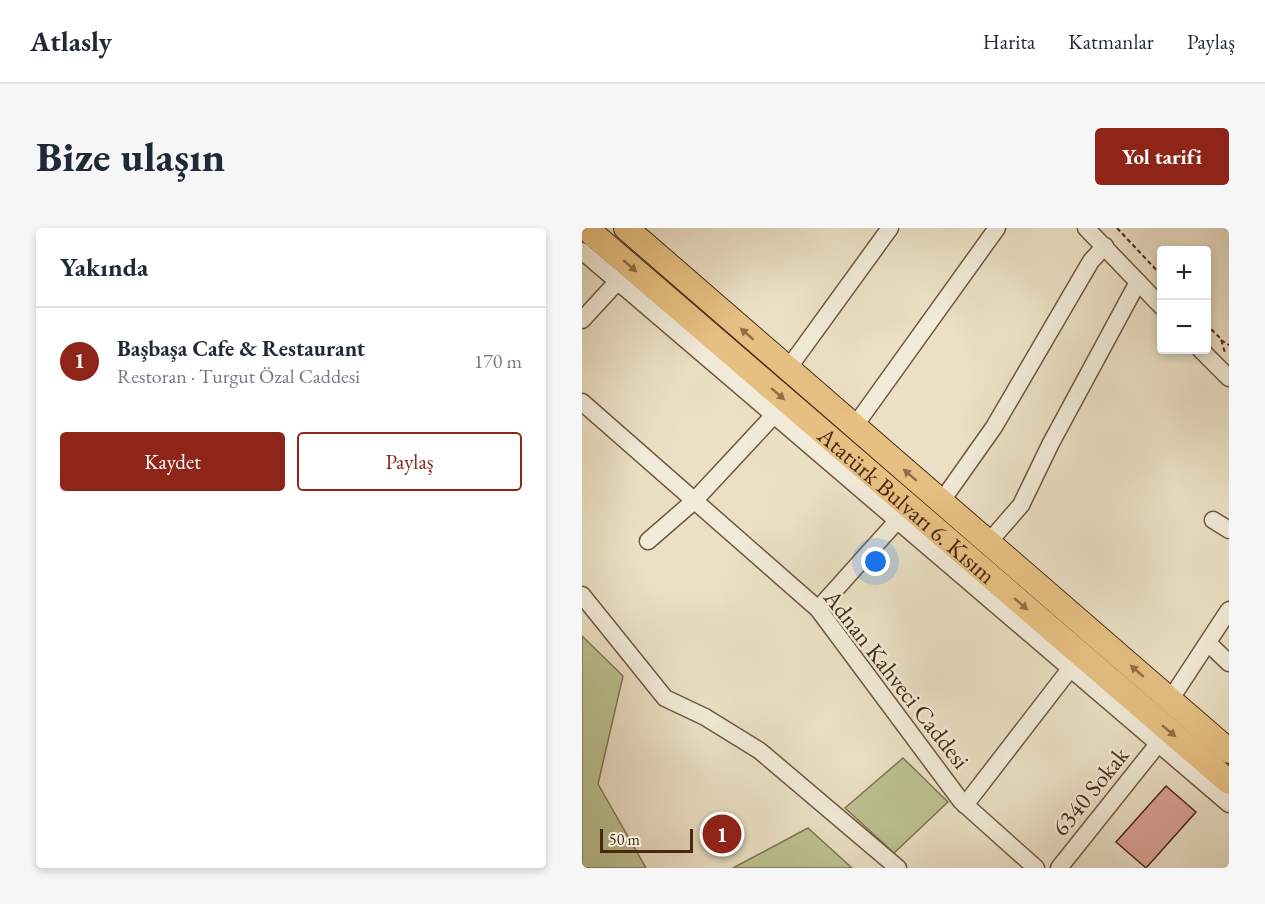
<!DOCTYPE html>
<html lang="tr">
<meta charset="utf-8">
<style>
:root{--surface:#fff;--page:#f6f6f7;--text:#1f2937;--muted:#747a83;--line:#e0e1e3;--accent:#8f2418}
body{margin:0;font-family:"EB Garamond",serif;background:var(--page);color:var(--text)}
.controls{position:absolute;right:18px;top:18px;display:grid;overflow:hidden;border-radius:6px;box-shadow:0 3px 9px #0003}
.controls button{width:54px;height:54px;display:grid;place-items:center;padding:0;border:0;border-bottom:2px solid var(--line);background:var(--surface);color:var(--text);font:30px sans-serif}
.scale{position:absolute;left:18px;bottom:15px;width:93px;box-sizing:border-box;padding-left:6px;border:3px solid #472913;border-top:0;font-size:16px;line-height:21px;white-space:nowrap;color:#472913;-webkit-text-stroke:4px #f2ebd9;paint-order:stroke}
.you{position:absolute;left:294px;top:334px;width:21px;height:21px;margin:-15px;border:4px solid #fff;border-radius:50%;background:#1a73e8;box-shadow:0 0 0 9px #1a73e833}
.badge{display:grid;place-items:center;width:39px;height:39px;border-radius:50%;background:var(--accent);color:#fff;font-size:20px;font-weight:700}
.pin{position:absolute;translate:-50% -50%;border:3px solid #fff;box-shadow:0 2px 6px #0006}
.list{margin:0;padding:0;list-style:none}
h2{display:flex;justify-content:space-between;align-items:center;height:78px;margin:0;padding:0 24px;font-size:26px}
h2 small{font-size:20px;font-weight:400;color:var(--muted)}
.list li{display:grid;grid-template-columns:39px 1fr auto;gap:18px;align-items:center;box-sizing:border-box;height:108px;padding:0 24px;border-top:2px solid var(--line)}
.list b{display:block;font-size:22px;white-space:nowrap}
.list p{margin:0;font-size:20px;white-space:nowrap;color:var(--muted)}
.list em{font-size:20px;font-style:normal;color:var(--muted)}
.actions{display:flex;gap:12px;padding:18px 24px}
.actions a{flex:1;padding:14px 0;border:2px solid var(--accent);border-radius:6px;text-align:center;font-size:21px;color:var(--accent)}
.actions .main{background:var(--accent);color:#fff}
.map{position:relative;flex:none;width:647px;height:640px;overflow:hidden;border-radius:6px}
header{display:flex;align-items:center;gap:36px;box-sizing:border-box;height:84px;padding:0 30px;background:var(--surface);border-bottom:2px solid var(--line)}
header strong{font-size:28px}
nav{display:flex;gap:33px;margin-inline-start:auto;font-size:21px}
.intro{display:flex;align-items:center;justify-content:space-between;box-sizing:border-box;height:144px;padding:0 36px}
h1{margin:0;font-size:42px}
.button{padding:15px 27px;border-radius:6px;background:var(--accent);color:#fff;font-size:21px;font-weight:700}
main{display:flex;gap:36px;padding:0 36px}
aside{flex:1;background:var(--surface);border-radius:6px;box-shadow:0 3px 9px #0003}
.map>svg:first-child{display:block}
.green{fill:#bcc191;stroke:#827552;stroke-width:1.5}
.building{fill:#dba295;stroke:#472913;stroke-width:1.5}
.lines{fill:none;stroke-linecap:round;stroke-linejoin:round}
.minor-casing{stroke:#705740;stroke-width:19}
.highway-casing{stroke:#472913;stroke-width:26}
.path{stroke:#472913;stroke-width:2;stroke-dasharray:4.5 3;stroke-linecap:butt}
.minor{stroke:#f2ebd9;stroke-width:16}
.highway{stroke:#e6c082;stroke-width:24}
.oneway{fill:#8f6d45}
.labels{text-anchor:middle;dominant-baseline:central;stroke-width:5;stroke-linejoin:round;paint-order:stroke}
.street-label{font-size:24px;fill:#472913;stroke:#f2ebd9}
</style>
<header>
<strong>Atlasly</strong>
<nav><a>Harita</a><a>Katmanlar</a><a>Paylaş</a></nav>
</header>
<div class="intro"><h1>Bize ulaşın</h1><a class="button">Yol tarifi</a></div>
<main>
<aside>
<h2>Yakında<small></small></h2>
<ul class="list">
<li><span class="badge">1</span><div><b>Başbaşa Cafe &amp; Restaurant</b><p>Restoran · Turgut Özal Caddesi</p></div><em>170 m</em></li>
</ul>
<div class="actions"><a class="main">Kaydet</a><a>Paylaş</a></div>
</aside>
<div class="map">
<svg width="647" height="640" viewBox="0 0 647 640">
<rect width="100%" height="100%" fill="#ebe0c5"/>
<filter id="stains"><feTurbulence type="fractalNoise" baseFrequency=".00333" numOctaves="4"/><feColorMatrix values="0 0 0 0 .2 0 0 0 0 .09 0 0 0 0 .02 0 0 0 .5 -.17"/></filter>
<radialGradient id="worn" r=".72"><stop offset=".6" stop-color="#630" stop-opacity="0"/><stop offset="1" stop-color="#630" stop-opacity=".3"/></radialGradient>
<g class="green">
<path d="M0 408 41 448 16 556 64 640H0Z"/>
<path d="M321 530 366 574 312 625 263 580Z"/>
<path d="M226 600 270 640H151Z"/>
</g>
<path class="building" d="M584 558 614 584 564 640 534 614Z"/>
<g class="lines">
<defs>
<g id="minor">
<path d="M504 0 580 79"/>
<path d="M0 23 647 576"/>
<path d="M0 92 35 54"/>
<path d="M619 122 647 150"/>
<path d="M205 142 308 0"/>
<path d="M0 174 236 381 379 573 454 640"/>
<path d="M272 199 415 0"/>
<path d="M359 274 412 199 509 33 523 18"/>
<path d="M631 292 647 302"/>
<path d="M66 313 112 273 192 187"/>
<path d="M406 315 439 277 469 215 556 54"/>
<path d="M0 367 83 470 123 489 178 523 316 640"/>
<path d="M236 381 315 293"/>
<path d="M626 415 647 435"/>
<path d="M588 472 647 382"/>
<path d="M383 577 488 441"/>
<path d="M477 640 576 516"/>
</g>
<g id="highway">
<path id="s1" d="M4 0 647 554"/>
<path d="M44 0 647 523"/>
</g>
</defs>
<use href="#minor" class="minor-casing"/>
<use href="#highway" class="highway-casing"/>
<g class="path">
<path d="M535 0 580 48"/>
<path d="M624 96 639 111 643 125"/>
<path d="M639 112 647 117"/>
</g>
<use href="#minor" class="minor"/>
<use href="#highway" class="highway"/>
</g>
<defs><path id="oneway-solid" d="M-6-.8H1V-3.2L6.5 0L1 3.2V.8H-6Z" transform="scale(1.5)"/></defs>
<g class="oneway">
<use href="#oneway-solid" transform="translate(48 38) rotate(41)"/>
<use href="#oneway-solid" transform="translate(165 106) rotate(-139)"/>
<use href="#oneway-solid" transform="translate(196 166) rotate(41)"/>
<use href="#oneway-solid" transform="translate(328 247) rotate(-139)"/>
<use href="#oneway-solid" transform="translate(439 376) rotate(41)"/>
<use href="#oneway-solid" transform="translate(555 443) rotate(-139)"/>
<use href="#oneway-solid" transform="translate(587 503) rotate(40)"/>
</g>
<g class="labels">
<g class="street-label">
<text stroke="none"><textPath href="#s1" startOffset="424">Atatürk Bulvarı 6. Kısım</textPath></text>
<text transform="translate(315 451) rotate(52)">Adnan Kahveci Caddesi</text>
<text transform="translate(508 563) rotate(-51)">6340 Sokak</text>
</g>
</g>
<rect width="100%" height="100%" filter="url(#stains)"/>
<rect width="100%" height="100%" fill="url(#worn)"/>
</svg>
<div class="controls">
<button>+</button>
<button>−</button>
</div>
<div class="scale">50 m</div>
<div class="you"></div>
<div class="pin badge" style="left:140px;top:606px">1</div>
</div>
</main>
